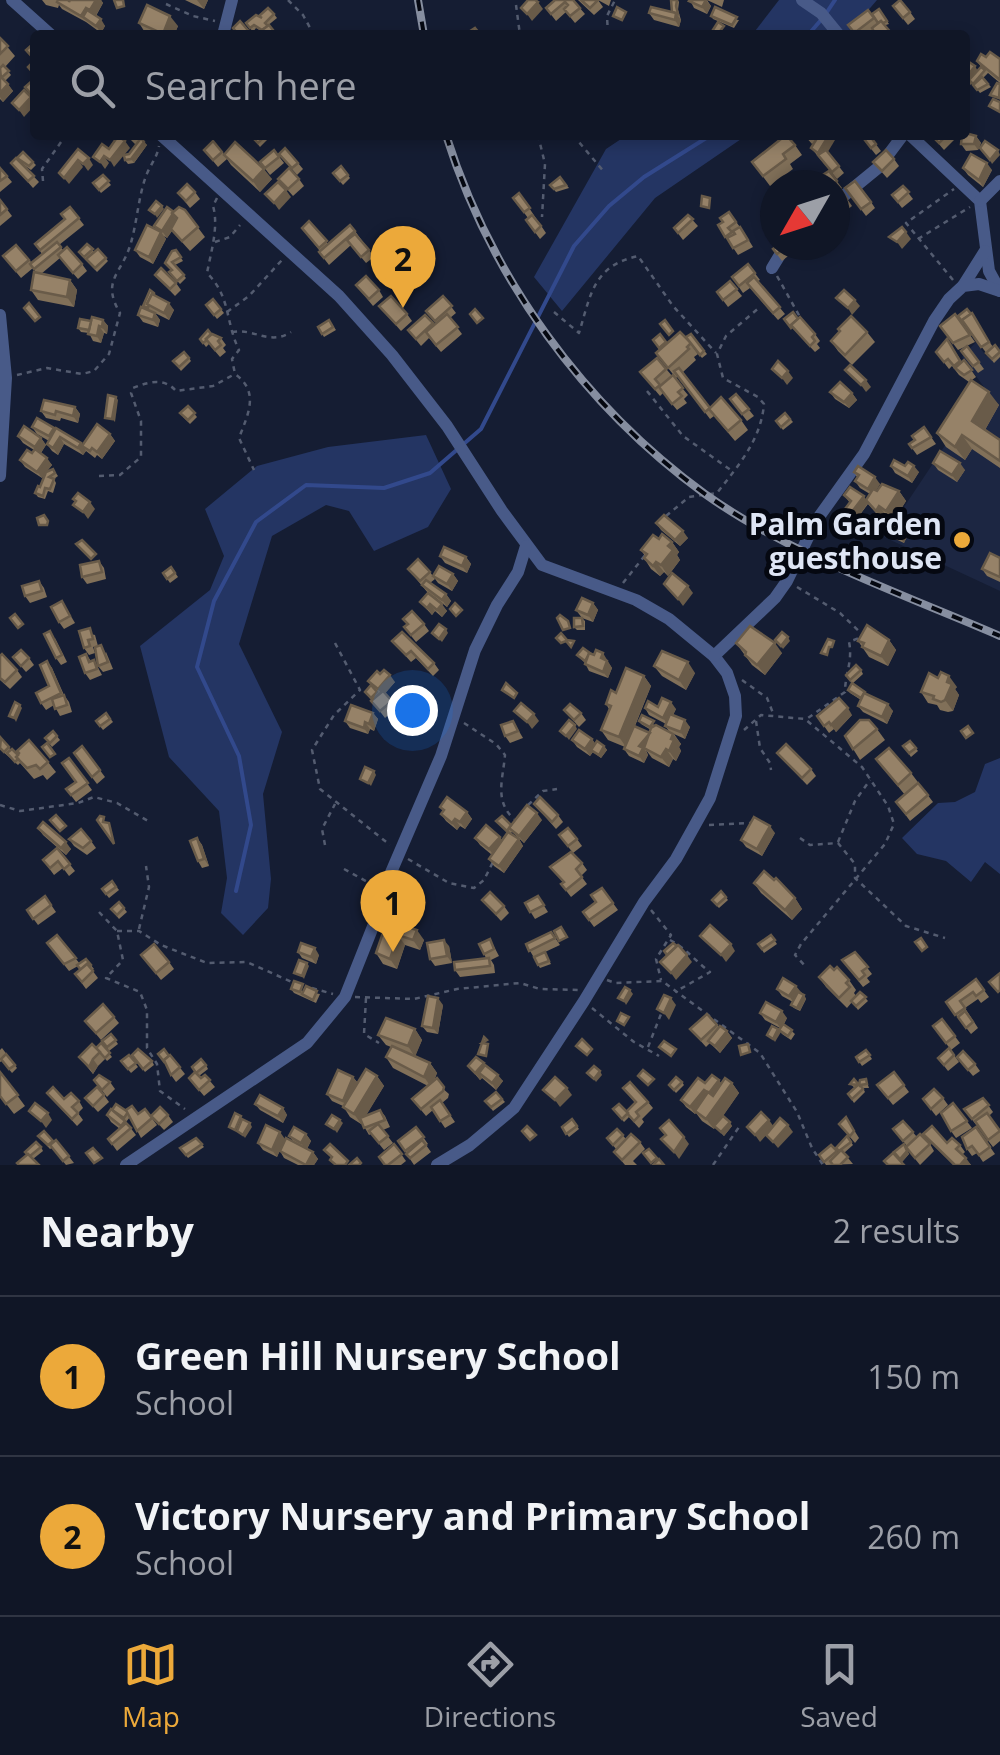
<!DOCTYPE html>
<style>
:root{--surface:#101626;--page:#191f2e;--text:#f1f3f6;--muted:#9c9fa7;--line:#303543;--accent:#eca93a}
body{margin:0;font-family:"Open Sans",sans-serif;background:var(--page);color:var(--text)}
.compass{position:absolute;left:760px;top:170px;width:90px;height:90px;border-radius:50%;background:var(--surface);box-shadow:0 5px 15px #0003;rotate:231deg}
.you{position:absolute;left:412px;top:710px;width:35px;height:35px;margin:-25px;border:8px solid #fff;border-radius:50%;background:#1a73e8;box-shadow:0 0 0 15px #1a73e833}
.badge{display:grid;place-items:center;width:65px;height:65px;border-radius:50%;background:var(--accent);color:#111;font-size:32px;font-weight:700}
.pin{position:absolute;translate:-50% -82px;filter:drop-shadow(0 2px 5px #0008)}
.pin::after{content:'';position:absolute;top:52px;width:35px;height:30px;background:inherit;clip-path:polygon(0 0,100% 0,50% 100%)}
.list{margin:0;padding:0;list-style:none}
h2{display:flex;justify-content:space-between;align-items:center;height:130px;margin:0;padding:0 40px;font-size:42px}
h2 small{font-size:32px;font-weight:400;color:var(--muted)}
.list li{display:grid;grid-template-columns:65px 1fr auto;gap:30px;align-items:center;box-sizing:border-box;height:160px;padding:0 40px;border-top:2px solid var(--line)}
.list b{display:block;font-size:38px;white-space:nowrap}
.list p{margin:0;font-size:32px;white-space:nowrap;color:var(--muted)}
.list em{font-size:32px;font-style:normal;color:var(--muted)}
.icon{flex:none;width:55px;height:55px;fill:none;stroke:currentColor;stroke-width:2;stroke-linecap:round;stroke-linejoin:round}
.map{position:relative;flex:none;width:1000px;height:1165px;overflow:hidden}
.search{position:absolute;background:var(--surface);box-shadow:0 5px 15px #0003;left:30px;right:30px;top:30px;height:110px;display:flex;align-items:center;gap:25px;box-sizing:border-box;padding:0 35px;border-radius:10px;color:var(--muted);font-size:38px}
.sheet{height:450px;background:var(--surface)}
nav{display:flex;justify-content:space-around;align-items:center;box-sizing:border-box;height:140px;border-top:2px solid var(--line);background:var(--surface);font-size:28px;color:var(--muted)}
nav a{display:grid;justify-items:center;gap:5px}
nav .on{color:var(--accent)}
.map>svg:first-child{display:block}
.built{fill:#1c2642}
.green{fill:#243563}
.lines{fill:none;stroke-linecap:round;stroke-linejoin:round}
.stream{stroke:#32498c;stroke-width:4}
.path{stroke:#545c70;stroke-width:2.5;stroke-dasharray:5 5;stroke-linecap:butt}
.minor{stroke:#485a88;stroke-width:12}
.rail-casing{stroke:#868ea0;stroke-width:8}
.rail{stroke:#050811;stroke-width:4;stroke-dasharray:11;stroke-linecap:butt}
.wall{fill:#817059}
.shaded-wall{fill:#695b49}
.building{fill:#968268;stroke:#695b49;stroke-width:2.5}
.poi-dot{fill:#eca93a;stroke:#050811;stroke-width:4}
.labels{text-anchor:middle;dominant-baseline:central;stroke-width:10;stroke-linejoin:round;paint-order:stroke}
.poi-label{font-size:30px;font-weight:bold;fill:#dee5f4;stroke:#050811;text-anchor:end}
</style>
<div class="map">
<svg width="1000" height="1165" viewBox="0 0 1000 1165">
<rect width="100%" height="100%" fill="#151d33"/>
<path class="built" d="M976 342 986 356 1000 346V591L884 537 984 387 962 357Z"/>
<g class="green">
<path d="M779 0H877L847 35H752Z"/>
<path d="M627 135H747L655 198 562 311 534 277 606 149Z"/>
<path d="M426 435 451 489 428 527 374 551 349 511 326 505 272 536 239 644 282 732 263 794 271 879 268 908 243 935 221 913 227 878 219 811 169 757 140 646 210 590 224 556 205 509 257 466 328 447Z"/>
<path d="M1000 758V874L985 862 971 882 946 861 917 854 902 838 938 803 955 802 975 792 985 764Z"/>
</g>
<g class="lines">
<g class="stream">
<path d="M827 12 835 0"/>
<path d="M808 35 821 20"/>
<path d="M236 891 251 825 239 756 197 667 214 601 256 522 306 485 384 488 430 473 481 429 574 246 609 206 644 177 711 135"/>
</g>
<g class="path">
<path d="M288 0 303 15 314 35"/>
<path d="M166 4 193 16 215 21"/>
<path d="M516 5 520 35"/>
<path d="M608 35 607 16 615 0"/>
<path d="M908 35 909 30"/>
<path d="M538 135 545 164 542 217"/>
<path d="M573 135 605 173"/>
<path d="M43 181 42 169 66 135"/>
<path d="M217 198 213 206C219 226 211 252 207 273 231 297 225 321 239 350L232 359 235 374C260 392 248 414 239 438L254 470"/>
<path d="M918 239 970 207"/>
<path d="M215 242 230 237 240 225"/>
<path d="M777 276 800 317"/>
<path d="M953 280 906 223 954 189"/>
<path d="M227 312 249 296 282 260"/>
<path d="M554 312 579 333C591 294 593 266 638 256L673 306 716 353"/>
<path d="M232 332C255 328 269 346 291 332"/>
<path d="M17 375 47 368 82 374 94 371 109 354 120 313C101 281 121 274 130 246 137 224 138 198 146 176 150 165 157 158 159 146"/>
<path d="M647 391 683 436 732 471"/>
<path d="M99 476 120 475 141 457V421L131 393 133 388C148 382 164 377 176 391L213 386 233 375"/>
<path d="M666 516 689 497 717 493C738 466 761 440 764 404L758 397 723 378 717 354 726 336 760 307"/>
<path d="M623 583 646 554"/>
<path d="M797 587 840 613 864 636 849 642C853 661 845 674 845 692L808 718"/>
<path d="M335 643 360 690 334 715 312 750 320 789 390 845"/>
<path d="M742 680 767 698 773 713"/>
<path d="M404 704 438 722"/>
<path d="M756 721 760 748 770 763 771 770"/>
<path d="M464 723 496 744 505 755C503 779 494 801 514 819"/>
<path d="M744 730 761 715 805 719 862 767 888 806 894 824 885 844 801 944 795 955 807 968"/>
<path d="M0 805 20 811 78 803 94 797 117 803 148 821"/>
<path d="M528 805 543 791 557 789"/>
<path d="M709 825 750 823"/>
<path d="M800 838 810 845 838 843 855 864V878L906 926 945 938"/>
<path d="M838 842 855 801 870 780"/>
<path d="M325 845 322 829 335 804"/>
<path d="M408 859 449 883 474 888 484 880 493 862"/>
<path d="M344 869 373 885"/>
<path d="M651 910 671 935 656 959 661 980"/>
<path d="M99 912 117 931 123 960 106 978 140 992 147 1010V1048L157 1064 160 1091 185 1109"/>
<path d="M139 929 149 887 146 866"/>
<path d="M117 931H139L161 945 207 963 247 962 294 983"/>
<path d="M670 940C686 948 695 961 710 972L675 992"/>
<path d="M607 980 615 983 662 981 760 1053 797 1112 812 1148 823 1165"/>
<path d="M312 988 333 994"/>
<path d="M355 997 414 999 457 989 520 983 540 989 579 990"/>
<path d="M366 998 364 1034 379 1043"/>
<path d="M592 1008 634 1042 659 1056"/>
<path d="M648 1047 661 1014"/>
<path d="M713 1165 739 1127"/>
</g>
<g class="minor">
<path d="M12 0 51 35"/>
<path d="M802 0 821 13 839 35"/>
<path d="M223 35 232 0"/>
<path d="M161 135 339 296 392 355 447 426 502 511 542 565 636 600 669 619 714 656 727 673 735 696 736 716 710 798 676 859 644 902 584 1001 514 1108 470 1145 437 1165"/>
<path d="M910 135 980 201 989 271 1000 291"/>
<path d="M980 201 1000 181"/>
<path d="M835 203 879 167 903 135"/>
<path d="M772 268 786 245"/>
<path d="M963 286 985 251"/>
<path d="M0 315 6 378 0 476"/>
<path d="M714 656 775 598 787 581 816 521 864 454 934 321 949 299 963 286 979 284 1000 291"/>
<path d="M126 1165 307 1043 345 997 376 919 383 891 441 756 475 650 497 605 518 572 526 546"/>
</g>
<defs>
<g id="rail">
<path d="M418 0 424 35"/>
<path d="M446 135C491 278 584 406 705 494 792 556 903 594 1000 636"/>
</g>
</defs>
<use href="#rail" class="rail-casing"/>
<use href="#rail" class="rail"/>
</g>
<g class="wall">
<path d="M42 0H101L103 3 96 16 105 26 101 33 86 22 62 9 59 5 58 8 46 5Z"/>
<path d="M185 0H208L204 9Z"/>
<path d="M573 0 585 14 575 23 566 12 556 21 546 8Z"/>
<path d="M578 0H611L609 6 598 0 603 7 594 15Z"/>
<path d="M671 0H678L679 2 678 10 681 20 679 27 654 20 649 13 672 12Z"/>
<path d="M690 0H724L722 7 707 0 711 6 707 14 694 8Z"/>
<path d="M893 6 910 12 915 19 908 25Z"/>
<path d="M879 9 889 24 873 29 866 35H855L848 25 868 10 878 23Z"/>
<path d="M274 14 277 18 261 31 256 28 253 32 246 23Z"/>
<path d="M711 16 739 20 734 28 713 19Z"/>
<path d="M139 23 178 26 174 35H149L146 34Z"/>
<path d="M0 38 15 56 5 67 11 75 5 81 13 91 3 102 0 99Z"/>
<path d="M986 57 1000 59V83L988 73 983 78 991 87 980 93 972 83 968 87 965 85V67L978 71 981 67 977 61Z"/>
<path d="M126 135H137L147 145 134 163 128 164 125 160 136 145Z"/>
<path d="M257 135H272L260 147 256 142Z"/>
<path d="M788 135 802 155 790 164 793 169 770 186 752 162Z"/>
<path d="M804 135H818L828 152 844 173 837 179 811 148 816 141 812 144Z"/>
<path d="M860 135H869L881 151 876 155Z"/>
<path d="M931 135H950L954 140 944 150Z"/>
<path d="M976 136 981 143 978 150 966 151 961 144Z"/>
<path d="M213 141 224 154 272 179 260 192 231 165 227 159 218 167 204 150Z"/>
<path d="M274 150 284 163 270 175 260 162Z"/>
<path d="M279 154 298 163 303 169 297 175Z"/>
<path d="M894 159 899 166 887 178 873 162Z"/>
<path d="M33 162 36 165 31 170 21 163 39 182 33 188 11 163Z"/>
<path d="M341 166 350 178 343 185 333 173Z"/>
<path d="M0 168 12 182 0 192Z"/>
<path d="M963 168 992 170 983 187 968 175Z"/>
<path d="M829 171 842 188 835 194V185H828Z"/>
<path d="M103 175 111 185 101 193 93 183Z"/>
<path d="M560 177 569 188 556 192 550 185Z"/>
<path d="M278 179H299L304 186 293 196Z"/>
<path d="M903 186 913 199 902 208 892 195Z"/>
<path d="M845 188 871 202 875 208 866 216Z"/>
<path d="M841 190 852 206 842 214 835 205Z"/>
<path d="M195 192 200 199 190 208 178 193Z"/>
<path d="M519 193 546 233 540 239 526 220 528 218 513 198Z"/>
<path d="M0 200 12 216 0 226Z"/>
<path d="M70 207 84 225 59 245 63 250 82 264 87 271 78 279 60 258 41 274 70 280 77 290 74 307 38 300 31 290 36 273 33 268 21 278 3 256 16 245 32 263 42 254 35 244 65 219Z"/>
<path d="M185 210 205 237 190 251 172 231 167 238 164 236 166 239 153 264 140 257 135 250 157 230 154 226 174 212Z"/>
<path d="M729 212 745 234 753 247 738 255 718 225 723 222Z"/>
<path d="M688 215 698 226 683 240 674 228Z"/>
<path d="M309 221 328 244 355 231 374 257 366 263 351 245 329 265 319 252 320 251 302 228Z"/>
<path d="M87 244 94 252 98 249 108 261 97 272 81 255Z"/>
<path d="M778 245H798L799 247 782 261 773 249Z"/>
<path d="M176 250 183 261 175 265 186 278 180 284 169 272 171 270 165 263Z"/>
<path d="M748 264 760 280 758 281 785 314 778 320 750 288 743 293 732 277Z"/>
<path d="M155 275 176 283 181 290 175 296Z"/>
<path d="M730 281 742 296 728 307 717 292Z"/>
<path d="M356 285 379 290 383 297 373 306Z"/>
<path d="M443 296 456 313 450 318 462 334 441 352 429 338 421 346 408 330 425 315 434 325 436 323 426 311Z"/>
<path d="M157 297 174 310 169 320 155 313 160 320 158 327 143 322 138 315 145 309 143 306Z"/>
<path d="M213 299 224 313 217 319 206 305Z"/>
<path d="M379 306 407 314 412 321 401 331Z"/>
<path d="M967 309 993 347 1000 351V357L994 363 958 316Z"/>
<path d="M955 314 975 342 958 350 940 326Z"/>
<path d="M784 319H798L815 334 820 341 817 344 820 348 815 352Z"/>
<path d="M103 320 108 326 107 334 104 333 101 343 93 341 89 333 81 332 78 328 91 321Z"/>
<path d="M329 320 336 330 324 337 318 327Z"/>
<path d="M867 332 875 342 852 365 838 351 831 341Z"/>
<path d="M211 334 221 338 226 345 223 348 226 352 220 357 209 344 206 347 200 339Z"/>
<path d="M691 334 707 354 702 358 692 346 698 354 694 357 696 360 683 372 710 408 741 420 748 430 735 441 714 416 710 419 678 376 676 378 656 353 660 350 653 340 667 343 688 340Z"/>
<path d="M947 339 962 362 964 360 976 377 972 380 999 405 985 430 1000 440V468L972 449 965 460 946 447 937 433 969 382 959 375 952 366 949 369 936 352Z"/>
<path d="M967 346 984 369 978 373 961 351Z"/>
<path d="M189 358 191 361 181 371 173 361Z"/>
<path d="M657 358 688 395 684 399 687 403 677 410 663 393 660 396 640 372Z"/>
<path d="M830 392 852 393 857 400 849 408 835 399Z"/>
<path d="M736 394 754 416 747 421 730 399Z"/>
<path d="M188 406 197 417 190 424 183 417Z"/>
<path d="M75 407 80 414 78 423 61 418 60 421 46 418 41 411Z"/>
<path d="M785 413 793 422 783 430 776 421Z"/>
<path d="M32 427 56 430 83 445 110 434 115 441 102 459 97 455 95 458 86 451 83 455 64 444 58 455 52 451 47 444 49 441 37 434Z"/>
<path d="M924 427 936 444 917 455 909 444 915 440Z"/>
<path d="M18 436 41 438 46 445 41 453 52 465 46 472 53 469 58 476 54 479 56 483 53 493 48 491 45 499 38 497 35 493 40 487 45 473 42 478 25 467 20 460 32 453 34 450 23 443Z"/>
<path d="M933 463 965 470 957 482 938 470Z"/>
<path d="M891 466 919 472 912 483 895 473Z"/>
<path d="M854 472 880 484 876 490 899 491 906 501 896 517 911 528 904 543 889 536 884 529 889 518 887 516 883 521 868 504 856 520 850 516 845 509 850 503 844 495 866 500 870 494 860 488 855 481 857 477Z"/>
<path d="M656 523 688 538 680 546 661 530Z"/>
<path d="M659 539 672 542 679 552 677 555 680 560 668 576 664 572 660 576 651 569 644 558 645 556 641 550Z"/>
<path d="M440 556 466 557 471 564 467 573 445 563Z"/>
<path d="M1000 558V582L987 576 982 569Z"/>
<path d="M99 561 104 568 106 579 87 584 82 577Z"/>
<path d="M171 567 178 577 170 583 163 573Z"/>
<path d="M408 569 430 572 435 579 430 583 446 594 451 601 447 607 432 595 447 611 442 617 435 611 432 615 420 602 428 593Z"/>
<path d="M453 574 458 581 452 591 438 583 433 576Z"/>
<path d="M39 581 44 588 47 597 30 603 25 596Z"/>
<path d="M62 601 75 623 64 629 59 622Z"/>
<path d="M593 603 598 610 593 622 582 618 585 621V630H577L574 627 582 618 576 610Z"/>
<path d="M403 619 424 624 429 631 416 642 404 627 407 625Z"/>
<path d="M79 631 95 635 98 646 93 647 95 653 89 655 84 648Z"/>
<path d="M55 638 67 662 61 665 56 658Z"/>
<path d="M889 640 896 650 888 666 869 657 858 641Z"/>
<path d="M392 641 434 663 439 670 433 676 416 658 411 662Z"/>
<path d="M736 643 782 653 765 675 752 665Z"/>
<path d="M106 652 113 669 103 672 98 666Z"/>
<path d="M86 654 91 661 94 660 102 675 90 680 85 673Z"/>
<path d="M591 654 608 660V662L612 668 608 678 589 671 585 663 577 655Z"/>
<path d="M0 656 17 670 22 677 10 689 0 680Z"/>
<path d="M13 657 29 658 34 665 26 672Z"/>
<path d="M47 661 52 668 64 695 69 702 72 712 60 716 54 705 46 710 41 703 49 686Z"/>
<path d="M654 666 695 673 686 690 662 676Z"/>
<path d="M861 670 863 674 852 684 893 711 887 724 863 712 858 706 861 700 850 693 848 690 852 684 846 675Z"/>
<path d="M644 676 651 686 635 726 650 733 651 730 641 724 639 721 656 725 669 731 665 726 666 724 649 715 645 708 658 707 676 709 673 715 690 727 685 739 674 734 681 744 679 747 681 751 676 761 673 759 669 767 652 758 646 750 648 755 644 763 629 756 624 749 625 747 608 740 601 730 609 709 606 704 616 693Z"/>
<path d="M368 681 395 682 385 693 396 708 385 718 365 692 372 686Z"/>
<path d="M957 687 955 689 959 695 953 711 948 712 940 710 937 705 928 703 921 692Z"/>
<path d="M564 710 581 713 586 720 579 727Z"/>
<path d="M106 713 113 722 103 730 96 721Z"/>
<path d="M373 713 378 719 374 731 370 729 368 734 350 728 345 721Z"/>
<path d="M852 715 836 732 834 729 829 733 817 716Z"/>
<path d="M513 721 523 738 510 743 505 736Z"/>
<path d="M877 729 885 740 860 760 845 736Z"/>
<path d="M53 731 60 740 52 747 45 738Z"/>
<path d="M1 738 11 750 18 755 48 762 56 772 47 780 43 775 34 779 20 763 18 765 0 749Z"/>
<path d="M592 739 595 744 604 746 607 750 601 758 593 752 590 756 577 747 572 740Z"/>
<path d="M910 741 918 751 911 757 903 746Z"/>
<path d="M82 746 105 777 97 784 74 753Z"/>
<path d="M777 753 811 769 816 776 807 785Z"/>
<path d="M69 758 92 790 76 802 66 789 76 782Z"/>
<path d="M876 759 911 773 933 802 910 821 896 802 905 795Z"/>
<path d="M534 804 558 815 563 822 556 829Z"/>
<path d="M440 807 467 812 472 819 465 829 460 826 457 830 446 821 441 814 443 811Z"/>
<path d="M542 820 524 843 512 832 511 833 519 839 523 846 504 873 494 866 489 859 492 855 480 845 475 838 500 837 502 840 507 833 496 821 511 825Z"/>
<path d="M38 828 71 849 66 855 43 835Z"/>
<path d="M775 833 762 856 746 847 741 840Z"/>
<path d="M559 835 577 839 582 846 573 853Z"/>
<path d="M197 838 202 845 209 866 202 868 198 861Z"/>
<path d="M69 839 91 841 96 848 87 855 74 846Z"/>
<path d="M57 848 75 871 69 876 63 868 54 875 43 860Z"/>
<path d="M582 863 587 870 581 876 587 884 571 897 561 884 563 882 550 867Z"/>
<path d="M112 881 119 890 109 898 102 889Z"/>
<path d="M754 883 795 898 802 909 792 920 761 893Z"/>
<path d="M602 888 618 910 594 927 583 912 596 902Z"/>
<path d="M721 891 728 900 719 908 714 903Z"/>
<path d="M45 896 56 912 38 925 27 910Z"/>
<path d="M538 896 548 912 535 919 525 903Z"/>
<path d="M482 900 504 906 509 913 501 921Z"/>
<path d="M119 902 127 912 119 919 111 909Z"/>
<path d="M387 921 424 940 420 950 405 945 397 969 383 964 376 953Z"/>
<path d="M57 935 80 964 86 959 94 969 92 970 98 978 86 989 75 974 81 970 78 966 69 971 47 943Z"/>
<path d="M771 935 777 944 764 953 758 944Z"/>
<path d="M490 939 499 956 491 960 494 965 495 973 460 977 455 970 486 958 484 954Z"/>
<path d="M556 939 560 945 545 952 551 964 540 968 526 944Z"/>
<path d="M449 946 452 963 435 966 430 959Z"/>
<path d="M298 952 319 955 316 964 302 958Z"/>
<path d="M855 952 872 974 867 978 870 982 863 987 842 960Z"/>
<path d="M141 955 169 962 174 969 161 980Z"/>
<path d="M819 977 849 980 856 990 854 993 856 996 860 992 868 1001 858 1010 852 1002 847 1008 826 987Z"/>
<path d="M976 979 989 997 981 1003 978 999 965 1008 978 1028 971 1034 946 1002Z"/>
<path d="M291 989 320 994 316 1003 294 993Z"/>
<path d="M777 989 801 992 804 995 806 999 800 1011 794 1008 791 1005 793 1002 782 996Z"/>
<path d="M443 1005 438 1034 427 1032 422 1026Z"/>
<path d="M760 1013 787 1018 784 1024 795 1034 791 1040 782 1034 779 1030 780 1028 765 1020Z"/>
<path d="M707 1014 719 1027 727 1031 732 1038 720 1053 710 1043 706 1047 690 1029Z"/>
<path d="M114 1017 119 1023 101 1040 85 1021Z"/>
<path d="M942 1019 960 1043 951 1050 933 1026Z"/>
<path d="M415 1029 422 1040 415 1056 430 1063 437 1073 434 1081 449 1094 448 1098 442 1103 455 1122 445 1128 433 1110 426 1116 412 1099 428 1086 393 1068 386 1057 391 1047 386 1045 378 1035Z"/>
<path d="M111 1034 118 1044 109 1051 102 1041Z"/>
<path d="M101 1043 112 1057 107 1061 103 1056 105 1059 98 1066 93 1074 79 1057 99 1051Z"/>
<path d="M2 1048 17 1068 12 1073 2 1061 0 1062V1050Z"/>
<path d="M949 1048 959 1062 948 1071 938 1058Z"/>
<path d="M866 1050 872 1059 862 1066 856 1057Z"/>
<path d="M129 1055 138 1067 131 1073 121 1061Z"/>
<path d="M132 1055 152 1061 154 1065 145 1072Z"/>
<path d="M170 1055 185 1074 176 1082 171 1075Z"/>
<path d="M957 1057 975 1064 980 1071 973 1076Z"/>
<path d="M206 1065 208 1069 199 1076 201 1078 205 1075 215 1087 204 1096 189 1078Z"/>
<path d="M485 1065 503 1081 496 1090 482 1078 480 1080 468 1066Z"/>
<path d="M0 1072 25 1106 14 1114 0 1096Z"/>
<path d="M894 1072 909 1092 893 1105 877 1085Z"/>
<path d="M377 1076 384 1086 366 1115 380 1110 385 1116 390 1127 383 1130 393 1143 384 1150 371 1134 369 1135 362 1123 361 1124 350 1117 343 1106 332 1101 327 1094 353 1077 358 1083Z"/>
<path d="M866 1079 869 1088H863L865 1092 854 1103 848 1094 855 1088 850 1084 859 1085Z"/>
<path d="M94 1080 110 1082 115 1089 107 1097Z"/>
<path d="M719 1080 721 1084 732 1083 739 1093 722 1117 732 1126 724 1136 715 1127 714 1129 702 1121 696 1113 695 1114 686 1107 681 1100 705 1083Z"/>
<path d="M682 1082 684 1085 676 1093 669 1085Z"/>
<path d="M623 1088 648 1102 653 1108 642 1119 644 1122 639 1128 629 1117 624 1122 613 1109 626 1112 635 1103Z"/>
<path d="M496 1092 505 1102 493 1111 485 1101Z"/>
<path d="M47 1093 64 1099 79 1101 83 1108 78 1113 83 1120 77 1126Z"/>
<path d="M104 1095 109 1102 98 1112 85 1098Z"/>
<path d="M943 1098 948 1105 936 1116 923 1099Z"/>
<path d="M983 1098 993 1112 989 1116 1000 1131V1141L993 1147 964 1109Z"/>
<path d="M953 1103 972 1128 956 1138 951 1131Z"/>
<path d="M255 1104 283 1108 287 1115 283 1123 260 1110Z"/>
<path d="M145 1109 157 1125 141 1138 130 1117 126 1122 136 1135 117 1151 112 1144 120 1129 111 1122 107 1115 127 1112 138 1114Z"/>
<path d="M168 1115 173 1122 164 1130 151 1116Z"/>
<path d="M846 1117 859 1138 855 1143 839 1124Z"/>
<path d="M572 1119 579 1129 569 1137 562 1127Z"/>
<path d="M903 1121 917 1137 930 1144 934 1151 920 1165 907 1149 909 1154 902 1162 894 1152 906 1148 907 1146 893 1129Z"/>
<path d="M416 1127 428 1144 426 1145 431 1152 414 1165 398 1141Z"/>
<path d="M976 1127 995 1154 983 1162 977 1153 972 1156 967 1149Z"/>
<path d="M617 1129 626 1139 640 1142 645 1149 633 1161 637 1165H625L614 1152 616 1149 607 1138Z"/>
<path d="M306 1134 311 1141 307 1149 313 1152 318 1159 314 1165H298L284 1158 280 1151 293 1141 289 1136Z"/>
<path d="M923 1134 947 1143 960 1145 965 1152 962 1155 971 1165H953Z"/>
<path d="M38 1136 54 1142 56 1140 74 1163 66 1165 52 1148 50 1149Z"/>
<path d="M847 1136 853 1145 844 1153 853 1164 826 1165 824 1162 831 1145 838 1153Z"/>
<path d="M196 1138 204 1147 188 1158 180 1148Z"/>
<path d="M285 1139 277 1157 263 1150 258 1143Z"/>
<path d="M394 1144 406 1161 401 1165H385Z"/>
<path d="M41 1147 43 1151 33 1159 18 1165Z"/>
</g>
<g class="shaded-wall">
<path d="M96 0H101L103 3 95 17 90 10Z"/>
<path d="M197 0H208L204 9Z"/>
<path d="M706 0 711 6 707 14 702 7Z"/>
<path d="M538 2 543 9 532 21 527 14Z"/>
<path d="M676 13 681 20 679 27 675 20Z"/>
<path d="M170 16 178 26 174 35H163Z"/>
<path d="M101 19 105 26 101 33 96 26Z"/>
<path d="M975 66 979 73 968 87 965 83V79Z"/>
<path d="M8 84 13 91 3 102 0 97V93Z"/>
<path d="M31 97 35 102V105L24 117 19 110Z"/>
<path d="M829 135H838L823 160 818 153Z"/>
<path d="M976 136 981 143 978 150 974 144Z"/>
<path d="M125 141 130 148 114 167 110 160Z"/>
<path d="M144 142 147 145 134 163 131 159Z"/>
<path d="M998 150 1000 155 992 164 990 160Z"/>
<path d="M104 156 109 163 105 169 100 162Z"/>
<path d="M89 158 93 165 88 171 83 164Z"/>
<path d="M78 160 83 167 69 184 64 178Z"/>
<path d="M987 163 992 170 983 187 979 180Z"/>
<path d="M264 169 272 179 260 192 253 181Z"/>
<path d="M286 190 291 197 279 210 274 203Z"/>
<path d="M162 206 164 209 157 218 155 214Z"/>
<path d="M173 215 178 222 167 238 162 231Z"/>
<path d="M161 232 166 239 153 264 149 257Z"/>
<path d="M906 232 911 239 902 249 897 242Z"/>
<path d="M70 280 77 290 74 307 67 297Z"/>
<path d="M855 300 860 306 852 315 848 308Z"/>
<path d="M169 303 174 310 169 320 164 313Z"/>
<path d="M155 313 160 320 158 327 153 320Z"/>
<path d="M103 320 108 326 107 334 102 327Z"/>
<path d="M99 326 104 333 101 343 97 336Z"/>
<path d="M788 371 793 378 787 385 782 378Z"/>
<path d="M866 380 871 387 866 392 861 385Z"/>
<path d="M989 392 999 405 982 435 972 421Z"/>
<path d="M852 393 857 400 849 408 844 402Z"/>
<path d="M116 397 118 400 115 422 112 419Z"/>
<path d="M75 407 80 414 78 423 73 416Z"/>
<path d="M110 434 115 441 102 459 97 452Z"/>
<path d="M962 435 972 449 965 460 955 447Z"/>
<path d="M60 437 64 444 58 455 53 448Z"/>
<path d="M41 438 46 445 40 454 35 447Z"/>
<path d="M81 443 86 451 83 455 78 448Z"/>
<path d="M47 458 52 465 42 478 37 472Z"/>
<path d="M960 463 965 470 957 482 952 475Z"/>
<path d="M914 466 919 472 912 483 908 476Z"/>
<path d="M875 477 880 484 873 496 868 489Z"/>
<path d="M899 491 906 501 893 521 886 511Z"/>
<path d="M864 496 868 503 856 520 851 513Z"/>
<path d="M90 502 95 509 88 519 83 512Z"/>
<path d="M879 506 887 516 883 521 876 511Z"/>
<path d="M906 521 911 528 904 543 899 537Z"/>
<path d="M683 531 688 538 680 546 675 540Z"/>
<path d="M672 542 679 552 677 555 680 560 668 576 661 565 668 546Z"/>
<path d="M466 557 471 564 467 573 462 566Z"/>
<path d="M656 562 664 572 660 576 653 566Z"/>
<path d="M453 574 458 581 452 591 447 584Z"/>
<path d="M688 586 693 593 683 606 678 599Z"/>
<path d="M446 594 451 601 447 607 442 600Z"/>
<path d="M593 603 598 610 593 622 588 615Z"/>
<path d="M430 604 435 611 432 615 427 608Z"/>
<path d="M442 604 447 611 442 617 437 610Z"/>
<path d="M446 629 448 633 442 642 439 639Z"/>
<path d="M788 637 790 641 783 649 781 646Z"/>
<path d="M889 640 896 650 888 666 881 656Z"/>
<path d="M775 643 782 653 765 675 757 665Z"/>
<path d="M603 653 612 668 608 678 603 672 601 658Z"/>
<path d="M47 661 52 668 65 700 61 693Z"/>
<path d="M688 662 695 673 686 690 679 680Z"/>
<path d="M390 675 395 682 383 696 378 689Z"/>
<path d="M644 676 651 686 626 747 619 737Z"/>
<path d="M949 676 957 687 955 689 959 695 953 711 945 700 947 682Z"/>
<path d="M671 702 676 709 668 725 663 718Z"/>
<path d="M888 704 893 711 887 724 882 717Z"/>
<path d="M20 705 22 708 16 722 14 718Z"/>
<path d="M848 708 852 715 836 732 831 725Z"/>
<path d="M373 713 378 719 374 731 369 724Z"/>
<path d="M534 714 539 721 532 729 527 722Z"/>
<path d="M685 720 690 727 685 739 681 732Z"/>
<path d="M365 722 370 729 368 734 364 728Z"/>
<path d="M575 725 577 729 569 740 566 736Z"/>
<path d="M650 733 644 748 648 755 644 763 639 756V746Z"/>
<path d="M673 734 681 744 679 747 681 751 676 761 669 751Z"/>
<path d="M592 739 597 746 590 756 585 749Z"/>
<path d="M604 746 607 750 601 758 599 755Z"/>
<path d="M666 749 673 759 669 767 661 757Z"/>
<path d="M374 771 376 775 371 786 368 783Z"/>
<path d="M467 812 472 819 465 829 460 822Z"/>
<path d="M537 813 542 820 524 843 519 836Z"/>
<path d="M455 819 460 826 457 830 452 823Z"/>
<path d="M770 826 775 833 762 856 757 849Z"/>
<path d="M500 837 504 844 494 856 489 849Z"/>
<path d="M197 838 202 845 209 866 204 859Z"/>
<path d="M519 839 523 846 504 873 499 866Z"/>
<path d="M66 842 71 849 66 855 61 848Z"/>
<path d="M795 898 802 909 792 920 785 910Z"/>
<path d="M417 930 424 940 420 950 413 940Z"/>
<path d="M398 935 405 945 397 969 390 959Z"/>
<path d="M444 940 449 946 452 963 447 956Z"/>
<path d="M731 944 735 951 726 962 721 955Z"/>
<path d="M315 948 319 955 316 964 311 957Z"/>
<path d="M687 955 692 962 676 980 671 973Z"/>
<path d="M307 963 309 966 304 979 302 976Z"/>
<path d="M796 986 801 992 794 1003 789 996Z"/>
<path d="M630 990 633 994 626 1005 624 1001Z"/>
<path d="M804 995 806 999 800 1011 797 1008Z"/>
<path d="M438 998 443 1005 438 1034 433 1028Z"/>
<path d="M671 998 676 1005 669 1020 664 1013Z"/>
<path d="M782 1011 787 1018 781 1029 776 1022Z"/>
<path d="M415 1029 422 1040 415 1057 408 1046Z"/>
<path d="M778 1029 781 1032 775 1042 773 1039Z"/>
<path d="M727 1031 732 1038 720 1053 715 1046Z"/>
<path d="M93 1059 98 1066 93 1074 89 1067Z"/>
<path d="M430 1063 437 1073 431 1087 424 1077Z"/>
<path d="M484 1063 488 1070 479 1073 482 1078 480 1080 475 1073Z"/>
<path d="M600 1071 602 1075 596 1082 594 1079Z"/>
<path d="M498 1075 503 1081 496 1090 492 1083Z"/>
<path d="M377 1076 384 1086 361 1124 354 1114Z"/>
<path d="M353 1077 358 1084 347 1108 343 1101Z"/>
<path d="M719 1080 724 1087 714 1100 709 1093Z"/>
<path d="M732 1083 739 1093 714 1129 706 1119Z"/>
<path d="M567 1088 572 1095 560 1107 555 1100Z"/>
<path d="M704 1090 709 1097 695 1114 690 1107Z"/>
<path d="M283 1108 287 1115 283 1123 278 1116Z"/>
<path d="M48 1113 52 1120 46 1128 41 1121Z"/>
<path d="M340 1120 343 1123 337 1133 334 1129Z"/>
<path d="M769 1120 774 1127 760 1142 755 1135Z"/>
<path d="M730 1122 732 1126 724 1136 721 1132Z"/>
<path d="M250 1123 252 1127 245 1138 243 1135Z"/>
<path d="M788 1125 793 1132 778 1148 773 1142Z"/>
<path d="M280 1132 285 1139 277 1157 272 1150Z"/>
<path d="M306 1134 311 1141 306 1150 301 1143Z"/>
<path d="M684 1137 689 1144 679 1159 674 1152Z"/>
<path d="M907 1151 909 1154 902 1162 900 1159Z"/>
<path d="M313 1152 318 1159 314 1165H306Z"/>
<path d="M966 1158 971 1165H960Z"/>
</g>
<g class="building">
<path d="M58 0H69V2L70 0H96L90 10 86 8 81 16 57 2Z"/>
<path d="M114 0H123L124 6 117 8Z"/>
<path d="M528 0H535L538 2 527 14 521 8Z"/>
<path d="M555 0H573L580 8 570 16 564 9 568 5 565 2 551 14 546 8Z"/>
<path d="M581 0H598L590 8Z"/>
<path d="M671 0H677L676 6 678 14 672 12Z"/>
<path d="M690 0H706L702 7 689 1Z"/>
<path d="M900 0 910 12 903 18 893 6Z"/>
<path d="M147 5 170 16 163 34 139 23Z"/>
<path d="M617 7 626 12 622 20 613 16Z"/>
<path d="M651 7 676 13 675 20 649 13Z"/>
<path d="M715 7 737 17 732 25 711 16Z"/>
<path d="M268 8 274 14 265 23 268 26 262 30 254 25 250 28 246 23 256 15 262 18 259 16Z"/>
<path d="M879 9 887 21 883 23 881 21 878 23 872 14Z"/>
<path d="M87 10 101 19 96 26 83 17Z"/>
<path d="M868 10 874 18 857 31H853L848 25Z"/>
<path d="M240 21 252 35H239L233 28Z"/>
<path d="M881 21 893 35H876L872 28Z"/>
<path d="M718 22 724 26 717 35H714L711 33Z"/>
<path d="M269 25 277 35H261L258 33Z"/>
<path d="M475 28 479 33 477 35H464Z"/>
<path d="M0 38 8 46 0 54Z"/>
<path d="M35 42V60L26 50Z"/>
<path d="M990 52 1000 59V77L999 79 977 61 981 54 986 57Z"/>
<path d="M33 62 35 64V75L28 67Z"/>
<path d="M969 62 975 66 965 79V67Z"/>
<path d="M3 65 9 71 1 78 0 68Z"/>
<path d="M981 67 985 70 973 84 969 80Z"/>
<path d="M1 77 8 84 0 93V78Z"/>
<path d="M982 77 988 84 977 90 973 85Z"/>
<path d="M34 79 35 93 32 95 25 87Z"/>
<path d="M997 83 1000 84 999 98 990 95Z"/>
<path d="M24 90 31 97 19 110 12 103Z"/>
<path d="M993 99 1000 102V112L989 106Z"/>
<path d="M965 133 976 136 974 144H961L962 135H965Z"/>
<path d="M257 135H266L258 143 253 138Z"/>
<path d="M786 135 795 145 783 154 786 159 763 176 752 162Z"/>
<path d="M819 135H829L818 153 811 148Z"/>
<path d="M861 135H869L876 144 871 148Z"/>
<path d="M931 135H947L939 143Z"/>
<path d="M118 136 125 141 110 160 104 156 100 162 93 157 102 144 109 149Z"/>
<path d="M141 138 144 142 131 159 125 160 124 155 129 154Z"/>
<path d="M213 141 222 152 213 160 204 150Z"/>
<path d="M985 141 998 150 990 160 980 148Z"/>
<path d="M235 142 264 169 253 181 224 155Z"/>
<path d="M285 148 298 163 292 168 279 154Z"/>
<path d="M78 149 89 158 83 164 78 160 64 178 59 173Z"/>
<path d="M274 150 279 157 265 168 260 162Z"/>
<path d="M826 150 839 166 832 172 818 155Z"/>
<path d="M886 150 894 159 882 171 873 162Z"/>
<path d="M23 152 33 162 29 166 17 158Z"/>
<path d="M971 154 987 163 979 180 963 168Z"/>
<path d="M16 158 34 176 28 181 11 163Z"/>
<path d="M341 166 348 175 340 181 333 173Z"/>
<path d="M0 168 7 176 0 181Z"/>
<path d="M289 168 299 179 288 189 278 179Z"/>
<path d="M829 171 837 181 833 185H828L821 176Z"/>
<path d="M103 175 109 181 99 190 93 183Z"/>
<path d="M560 177 566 185 554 189 550 185Z"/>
<path d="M855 181 871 202 861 209 845 188Z"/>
<path d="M278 182 286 190 274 203 265 194Z"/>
<path d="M187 184 195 192 186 201 178 193Z"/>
<path d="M903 186 909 192 898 202 892 195Z"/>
<path d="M841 190 847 199 837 207 835 204V195Z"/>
<path d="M519 193 530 208 524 212 513 198Z"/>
<path d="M702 196 710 198 709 208 701 206Z"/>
<path d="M0 200 7 209 0 215Z"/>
<path d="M156 201 162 206 155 214 149 210Z"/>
<path d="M70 207 79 218 40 250 35 244 65 219 61 214Z"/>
<path d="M167 207 174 212 162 231 154 226Z"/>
<path d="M179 207 185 210 198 227 182 241 171 229 177 218 172 213Z"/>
<path d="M729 212 736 222 728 228 732 232 725 237 718 225 723 222 720 218Z"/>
<path d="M532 215 541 226 535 232 526 220Z"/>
<path d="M688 215 693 219 678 233 674 228Z"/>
<path d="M309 221 327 241 319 248 302 228Z"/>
<path d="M147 225 161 232 149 257 135 250Z"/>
<path d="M350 225 355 231 324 258 319 252Z"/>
<path d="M740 227 748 240 733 248 727 238 735 234 733 231Z"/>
<path d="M902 227 906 232 897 242 889 237Z"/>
<path d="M355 234 369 250 361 257 347 240Z"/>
<path d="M57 242 61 247 34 269 30 264Z"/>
<path d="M87 244 93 249 84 257 79 252Z"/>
<path d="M16 245 29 260 16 271 3 256Z"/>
<path d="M778 245H789L777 254 773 249Z"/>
<path d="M67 247 82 264 73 273 58 255Z"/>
<path d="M98 249 106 258 95 268 86 259Z"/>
<path d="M176 250 181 257 172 262 184 275 177 281 169 272 172 270 165 263 172 251Z"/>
<path d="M748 264 755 273 739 286 732 277Z"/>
<path d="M161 268 176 283 170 289 155 275Z"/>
<path d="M34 272 70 280 67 297 31 290Z"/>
<path d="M366 276 379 290 369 299 356 285Z"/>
<path d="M754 277 780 307 773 313 747 283Z"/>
<path d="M730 281 737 289 723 300 717 292Z"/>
<path d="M150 290 154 293V295L152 294 147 304 149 305 148 308 143 306Z"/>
<path d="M844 290 855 300 848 308 836 298Z"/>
<path d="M152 294 169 303 164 313 147 304Z"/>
<path d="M391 296 407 314 396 324 379 306Z"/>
<path d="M443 296 452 306 435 321 426 311Z"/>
<path d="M213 299 221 309 214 315 206 305Z"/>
<path d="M29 303 40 317 35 321 24 308Z"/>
<path d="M141 307 155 313 153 320 138 315Z"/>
<path d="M475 309 483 318 477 323 470 314Z"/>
<path d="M967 309 971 314 962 320 963 323 958 316Z"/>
<path d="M793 312 798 319 791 325 793 326 791 328 784 319Z"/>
<path d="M972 313 989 342 981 347 962 320Z"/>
<path d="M447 314 458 327 436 345 426 332Z"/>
<path d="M955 314 970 335 953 343 940 326Z"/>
<path d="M425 315 433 323 416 339 408 330Z"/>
<path d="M851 316 867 332 845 355 831 341 840 331 838 329Z"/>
<path d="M92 317 103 320 102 327 99 326 97 336 88 334Z"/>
<path d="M800 317 815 334 812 337 815 341 810 346 791 325Z"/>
<path d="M80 319 91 321 89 330 78 328Z"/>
<path d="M329 320 333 327 322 334 318 327Z"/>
<path d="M665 320 673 331 669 335 660 324Z"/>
<path d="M208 330 211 334 206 339 207 340 203 343 200 339Z"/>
<path d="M680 332 691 343 687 347 689 349 668 368 656 353Z"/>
<path d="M212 334 221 338 218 341 221 345 215 350 206 339Z"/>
<path d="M660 334 666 342 659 348 653 340Z"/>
<path d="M691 334 704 351 700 355 686 337Z"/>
<path d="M947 339 960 361 954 366 948 359 944 362 936 352Z"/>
<path d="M995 345 1000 352 992 359 986 353Z"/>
<path d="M967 346 979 362 973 366 961 351Z"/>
<path d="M184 352 189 358 179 367 173 361Z"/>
<path d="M657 358 666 369 655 379 660 385 655 389 640 372Z"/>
<path d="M964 360 972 370 964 375 955 368Z"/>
<path d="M778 361 788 371 782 378 772 369Z"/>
<path d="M850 365 866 380 861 385 845 370Z"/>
<path d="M679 368 710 408 705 412 674 371Z"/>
<path d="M673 375 683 388 678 392 682 396 672 404 659 387Z"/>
<path d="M971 380 989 392 972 421 1000 440V461L962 435 955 447 937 433Z"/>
<path d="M840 382 852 393 844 402 830 392Z"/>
<path d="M736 394 749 409 742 414 730 399Z"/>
<path d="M108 395 116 397 112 419 105 418Z"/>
<path d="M721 397 741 420 728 431 709 409Z"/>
<path d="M44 400 75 407 73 416 56 411 55 415 41 411Z"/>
<path d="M188 406 195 413 188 420 180 413Z"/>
<path d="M785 413 790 419 781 427 776 421Z"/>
<path d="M37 418 54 428 49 436 32 427Z"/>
<path d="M97 424 110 434 97 452 92 448 90 451 82 446Z"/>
<path d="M24 426 41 438 35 447 18 436Z"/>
<path d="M924 427 931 437 912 448 909 444 915 440 912 436Z"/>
<path d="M56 428 81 443 78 448 60 437 53 448 47 444Z"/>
<path d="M35 449 47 458 37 472 20 460 27 450 32 453Z"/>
<path d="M940 451 960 463 952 475 933 463Z"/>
<path d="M894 460 905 466 908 462 914 466 908 476 891 466Z"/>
<path d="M858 466 875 477 868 489 855 481 859 475 854 472Z"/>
<path d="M53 469 55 473 49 477 54 479 50 489 45 488 43 496 35 493 38 486 40 487 46 472Z"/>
<path d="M882 484 899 491 886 511 879 506 876 511 866 500 873 489 877 491Z"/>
<path d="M850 487 864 496 851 513 845 509 851 501 844 495Z"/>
<path d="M78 493 90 502 83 512 73 505 76 501 73 499Z"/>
<path d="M891 514 906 521 899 537 884 529Z"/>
<path d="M44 515 48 521 47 525H39L37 518Z"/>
<path d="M664 515 683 531 675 540 656 523Z"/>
<path d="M662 534 672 542 668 546 673 550 661 565 656 562 653 566 644 558 647 554 641 550 653 535 659 539Z"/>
<path d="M82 540 96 554 91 559 76 544Z"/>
<path d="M444 547 466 557 462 566 440 556Z"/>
<path d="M990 553 1000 558V577L982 569Z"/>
<path d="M418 559 430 572 420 581 408 569Z"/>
<path d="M99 561 102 572 82 577 80 565Z"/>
<path d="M439 566 453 574 447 584 433 576Z"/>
<path d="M171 567 175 573 167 579 163 573Z"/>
<path d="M672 573 688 586 678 599 664 584Z"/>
<path d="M426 580 446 594 442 600 422 585Z"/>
<path d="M39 581 42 591 25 596 22 586Z"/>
<path d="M428 593 442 604 437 610 430 604 427 608 420 602Z"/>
<path d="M582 598 593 603 588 615 576 610Z"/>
<path d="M62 601 70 616 59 622 51 607Z"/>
<path d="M455 603 462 610 456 616 450 609Z"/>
<path d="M412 611 424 624 411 635 404 627 408 624 403 619Z"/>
<path d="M15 614 23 624 18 628 10 618Z"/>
<path d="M560 615 568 621 570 628 563 630 557 618Z"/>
<path d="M574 618H582L583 626 574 627Z"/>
<path d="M439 624 446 629 439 639 432 633Z"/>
<path d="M867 625 889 640 881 656 862 647 864 643 858 641Z"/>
<path d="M750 626 775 643 757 665 745 655 746 652 736 643Z"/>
<path d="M90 628 93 639 88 640 90 646 84 648 79 631Z"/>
<path d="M50 631 62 655 56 658 44 634Z"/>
<path d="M402 632 434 663 428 669 411 651 406 655 392 641Z"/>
<path d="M782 632 788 637 781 646 775 640Z"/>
<path d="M561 633 567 640 574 641 571 647 566 641 561 643 556 638Z"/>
<path d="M828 639 834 641 832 647H829L827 655 821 653Z"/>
<path d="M101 645 108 662 98 666 95 647Z"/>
<path d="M583 648 590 653 585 661 577 655Z"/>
<path d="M21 650 29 658 21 666 13 657Z"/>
<path d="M596 650 603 653 601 658 607 661 603 672 585 664 589 653 594 655Z"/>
<path d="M662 651 688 662 679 680 654 666Z"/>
<path d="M2 654 17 670 5 682 0 678V656Z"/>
<path d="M86 654 89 662 94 660 97 669 85 673 79 657Z"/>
<path d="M47 661 61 693 41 703 36 693 49 686 40 665Z"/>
<path d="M856 665 861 670 850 680 846 675Z"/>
<path d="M626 668 644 676 619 737 601 730 611 706 606 704 611 690 616 693Z"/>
<path d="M384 670 390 675 378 689 368 681 377 671 380 674Z"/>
<path d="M941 672 949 676 947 682 952 684 945 700 941 702 933 699 934 696 921 692 929 673 938 678Z"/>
<path d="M506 683 517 693 514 698 502 690Z"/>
<path d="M852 683 865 692 861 698 848 690Z"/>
<path d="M371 685 377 692 371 698 365 692Z"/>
<path d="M383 691 392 701 380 711 371 701Z"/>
<path d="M864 693 888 704 882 717 858 706Z"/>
<path d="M64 695 67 705 55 709 52 699Z"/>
<path d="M662 698 671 702 663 718 645 708 648 701 658 707Z"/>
<path d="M839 698 848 708 831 725 829 722 824 726 817 716Z"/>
<path d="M15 702 20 705 14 718 9 716Z"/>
<path d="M521 703 534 714 527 722 514 711Z"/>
<path d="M570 704 581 713 574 720 564 710Z"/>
<path d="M351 705 373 713 369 724 365 722 364 728 345 721Z"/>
<path d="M106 713 110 719 100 726 96 721Z"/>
<path d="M670 714 685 720 681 732 665 726Z"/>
<path d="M642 715 654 721 650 727 639 721Z"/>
<path d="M569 720 575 725 566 736 560 731Z"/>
<path d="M860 720H869L877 729 853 749 845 736Z"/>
<path d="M513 721 518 731 505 736 501 725Z"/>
<path d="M656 725 673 734 671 739 674 740 669 751 666 749 661 757 644 748 651 728Z"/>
<path d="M634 726 650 733 639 746 643 748 639 756 624 749Z"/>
<path d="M968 726 973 733 966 738 961 731Z"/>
<path d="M579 730 592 739 585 749 572 740Z"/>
<path d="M53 731 57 736 50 743 45 738Z"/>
<path d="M1 738 9 747 4 752 0 748Z"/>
<path d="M29 740 48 762 40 769 36 765 27 768 16 757 19 753 17 751Z"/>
<path d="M597 741 604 746 599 755 591 750Z"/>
<path d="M910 741 916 748 909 753 903 746Z"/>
<path d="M47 743 55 754 50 757 42 747Z"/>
<path d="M786 744 811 769 802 778 777 753Z"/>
<path d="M82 746 100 770 92 777 74 753Z"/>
<path d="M889 748 911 773 898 785 876 759Z"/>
<path d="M12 749 18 755 16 757 18 759 15 762 7 753Z"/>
<path d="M69 758 88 783 71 795 66 789 76 782 62 763Z"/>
<path d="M365 767 374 771 368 783 360 779Z"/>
<path d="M918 783 928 795 906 814 896 802Z"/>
<path d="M447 797 467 812 460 822 455 819 452 823 441 814 444 810 440 807Z"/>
<path d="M540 797 558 815 552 822 534 804Z"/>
<path d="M527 805 537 813 519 836 509 828Z"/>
<path d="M56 815 66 826 60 831 50 820Z"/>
<path d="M100 816 104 817 103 822 109 823 114 844 97 820Z"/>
<path d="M502 816 511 825 507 831 496 821Z"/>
<path d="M754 817 770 826 757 849 741 840Z"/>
<path d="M43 822 66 842 61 848 38 828Z"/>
<path d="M486 825 500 837 489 849 475 838Z"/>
<path d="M568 828 577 839 568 846 559 835Z"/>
<path d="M81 829 91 841 83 848 69 839Z"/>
<path d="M508 832 519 839 499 866 489 859Z"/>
<path d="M197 838 204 859 198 861 190 841Z"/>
<path d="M57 848 70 864 64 869 58 861 50 868 43 860Z"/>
<path d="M571 852 582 863 576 869 582 877 566 890 561 884 564 882 550 867Z"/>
<path d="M764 871 774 880 776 878 795 898 785 910 754 883Z"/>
<path d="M112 881 116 887 106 894 102 889Z"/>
<path d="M410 885 421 890 418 898 406 893Z"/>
<path d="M602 888 613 903 589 920 583 912 596 902 591 895Z"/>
<path d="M721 891 726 897 717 905 712 900Z"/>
<path d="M490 892 504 906 496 914 482 900Z"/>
<path d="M45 896 51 905 33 919 27 910Z"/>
<path d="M538 896 544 905 530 912 525 903Z"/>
<path d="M119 902 124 908 117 915 111 909Z"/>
<path d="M387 921 417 930 413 940 398 935 390 959 376 953Z"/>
<path d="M710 925 731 944 721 955 700 936Z"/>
<path d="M561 927 567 937 559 941 554 931Z"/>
<path d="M551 932 555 938 529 951 526 944Z"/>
<path d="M57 935 76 958 64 964 47 943Z"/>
<path d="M771 935 775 940 762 949 758 944Z"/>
<path d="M921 938 927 947 922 951 915 942Z"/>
<path d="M490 939 494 949 484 954 479 944Z"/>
<path d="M444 940 447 956 430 959 427 943Z"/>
<path d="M301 943 315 948 311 957 298 952Z"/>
<path d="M673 943 677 946 667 955 664 951Z"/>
<path d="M154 944 169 962 156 973 141 955Z"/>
<path d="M678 945 687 955 671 973 660 962Z"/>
<path d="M545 952 549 961 538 965 534 957Z"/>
<path d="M855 952 868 967 862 971 865 975 859 980 842 960Z"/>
<path d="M489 958 490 966 455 970 454 962Z"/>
<path d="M86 959 91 965 89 967 87 964 81 970 77 965Z"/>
<path d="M299 960 307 963 302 976 294 973Z"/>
<path d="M87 964 93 971 82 982 75 974Z"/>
<path d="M830 966 834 970 837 967 849 980 846 983 850 987 839 998 819 977Z"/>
<path d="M1000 973V990L998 992 989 982Z"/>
<path d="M783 978 796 986 789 996 777 989Z"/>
<path d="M976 979 984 990 976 996 973 992 960 1001 965 1008 955 1015 946 1002Z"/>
<path d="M294 981 303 984 300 992 291 989Z"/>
<path d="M306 986 317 991 313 1000 302 994Z"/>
<path d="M625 987 630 990 624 1001 618 998Z"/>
<path d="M798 992 804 995 797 1008 791 1005Z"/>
<path d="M860 992 866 997 856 1006 851 1001Z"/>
<path d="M664 995 671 998 664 1013 657 1009Z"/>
<path d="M428 996 438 998 433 1028 422 1026Z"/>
<path d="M766 1002 782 1011 776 1022 760 1013Z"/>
<path d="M103 1004 114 1017 96 1033 85 1021Z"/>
<path d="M965 1011 973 1022 966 1028 958 1017Z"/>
<path d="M621 1013 629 1017 624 1025 617 1021Z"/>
<path d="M707 1014 717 1025 701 1040 690 1029Z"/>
<path d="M386 1018 415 1029 408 1046 378 1035Z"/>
<path d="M942 1019 955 1036 946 1043 933 1026Z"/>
<path d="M783 1024 792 1030 788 1036 779 1030Z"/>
<path d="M720 1026 727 1031 715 1046 708 1041Z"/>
<path d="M772 1026 778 1029 773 1039 767 1035Z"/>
<path d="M111 1034 116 1040 107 1047 102 1041Z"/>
<path d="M484 1037 487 1040 482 1043 488 1044 486 1056 478 1054Z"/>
<path d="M582 1039 592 1049 587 1055 576 1046Z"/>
<path d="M664 1041 676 1049 671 1056 659 1047Z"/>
<path d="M101 1043 110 1053 105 1058 96 1048Z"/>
<path d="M92 1044 100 1052 93 1059 89 1067 79 1057Z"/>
<path d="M748 1044 750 1052 741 1055 739 1046Z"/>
<path d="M392 1046 430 1063 424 1077 386 1057Z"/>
<path d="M949 1048 954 1055 944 1065 938 1058Z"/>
<path d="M138 1049 152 1061 143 1069 132 1055Z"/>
<path d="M164 1049 169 1056 164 1060 165 1063 158 1054Z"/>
<path d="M866 1050 870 1055 859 1062 856 1057Z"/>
<path d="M963 1051 975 1064 968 1070 957 1057Z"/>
<path d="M6 1054 15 1065 9 1069 1 1059Z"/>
<path d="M129 1055 136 1063 128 1069 121 1061Z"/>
<path d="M170 1055 180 1067 171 1075 164 1060Z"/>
<path d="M476 1057 484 1063 475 1073 468 1066Z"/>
<path d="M201 1059 206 1065 196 1073 192 1067Z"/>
<path d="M485 1065 498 1075 492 1083 479 1073Z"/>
<path d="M594 1066 600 1071 594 1079 587 1073Z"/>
<path d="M366 1069 377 1076 354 1114 343 1107Z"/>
<path d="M338 1070 353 1077 343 1101 327 1094Z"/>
<path d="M643 1070 654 1079 648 1085 638 1076Z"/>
<path d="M0 1072 18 1095 6 1104 0 1096Z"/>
<path d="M195 1072 201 1078 205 1075 210 1080 199 1090 189 1078Z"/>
<path d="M894 1072 904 1085 888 1098 877 1085Z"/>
<path d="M99 1075 110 1082 102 1090 94 1080Z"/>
<path d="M712 1075 719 1080 709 1093 704 1090 690 1107 681 1100 698 1078 705 1083Z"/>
<path d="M555 1077 567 1088 555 1100 543 1090Z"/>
<path d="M676 1077 682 1082 674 1090 669 1085Z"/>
<path d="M437 1078 444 1087 443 1091 421 1109 412 1099Z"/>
<path d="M725 1078 732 1083 706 1119 695 1111 708 1092 713 1096Z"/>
<path d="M854 1079 859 1085 860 1080 866 1079 867 1084 860 1085 863 1089 852 1099 848 1094 858 1085 850 1084Z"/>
<path d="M630 1082 648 1102 636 1112 639 1116 634 1121 626 1112 636 1102 623 1088Z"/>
<path d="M53 1087 64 1099 71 1093 79 1101 72 1107 78 1113 72 1119 47 1093Z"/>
<path d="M97 1087 104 1095 93 1106 85 1098Z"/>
<path d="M934 1089 943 1098 931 1109 923 1099Z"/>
<path d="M496 1092 502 1099 491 1107 485 1101Z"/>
<path d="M260 1095 283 1108 278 1116 255 1104Z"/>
<path d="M983 1098 989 1105 972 1119 964 1109Z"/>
<path d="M440 1100 450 1115 440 1121 431 1107Z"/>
<path d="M35 1103 48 1113 41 1121 29 1111Z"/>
<path d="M953 1103 967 1121 951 1131 941 1113Z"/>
<path d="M116 1104 128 1112 124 1118 112 1110Z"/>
<path d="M619 1104 628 1113 622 1119 613 1109Z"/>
<path d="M132 1106 138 1114 145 1109 152 1118 137 1131 126 1110Z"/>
<path d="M160 1107 168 1115 159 1124 151 1116Z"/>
<path d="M111 1109 125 1121 121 1126 107 1115Z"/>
<path d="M380 1110 385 1120 364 1128 360 1118Z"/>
<path d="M761 1112 769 1120 755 1135 747 1127Z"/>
<path d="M235 1113 241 1116 235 1130 229 1127Z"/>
<path d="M987 1113 1000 1131 988 1140 975 1121Z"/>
<path d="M332 1115 340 1120 334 1129 326 1124Z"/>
<path d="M723 1116 730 1122 721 1132 714 1126Z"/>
<path d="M846 1117 854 1131 850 1136 839 1124Z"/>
<path d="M780 1118 788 1125 773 1142 766 1135Z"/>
<path d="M242 1119 250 1123 243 1135 237 1131Z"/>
<path d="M572 1119 577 1126 566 1134 562 1127Z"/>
<path d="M669 1120 684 1137 674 1152 661 1139 666 1135 660 1128Z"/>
<path d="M903 1121 913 1132 903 1141 893 1129Z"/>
<path d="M126 1123 131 1128 112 1144 108 1139Z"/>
<path d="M378 1124 388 1136 379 1143 369 1131Z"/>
<path d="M266 1125 280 1132 272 1150 258 1143Z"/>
<path d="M527 1126 536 1135 530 1140 522 1131Z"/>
<path d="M932 1126 947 1143 952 1138 960 1145 956 1149 966 1158 960 1165H955L923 1134Z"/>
<path d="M294 1127 306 1134 301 1143 289 1136Z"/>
<path d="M416 1127 424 1137 405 1151 398 1141Z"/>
<path d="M976 1127 990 1147 979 1155 972 1146 967 1149 962 1137Z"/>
<path d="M617 1129 623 1135 613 1145 607 1138Z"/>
<path d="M44 1131 53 1141 48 1145 38 1136Z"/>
<path d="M631 1134 640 1142 622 1160 614 1152Z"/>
<path d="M920 1134 930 1144 915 1158 906 1147Z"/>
<path d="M847 1136 851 1142 839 1151 836 1148Z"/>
<path d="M196 1138 202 1144 186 1155 180 1148Z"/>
<path d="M286 1138 313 1152 306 1165 280 1151Z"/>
<path d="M56 1140 69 1156 63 1161 50 1145Z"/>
<path d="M422 1140 426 1145 410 1158 406 1154Z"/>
<path d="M36 1142 41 1147 30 1156 27 1154 25 1152Z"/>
<path d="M330 1144 348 1161 345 1165H336L330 1160 332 1157 324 1150Z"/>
<path d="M394 1144 402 1154 388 1165H385L379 1157Z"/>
<path d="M904 1144 907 1151 900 1159 894 1152Z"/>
<path d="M831 1145 837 1151 824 1162 819 1155Z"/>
<path d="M93 1148 102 1158 94 1163 86 1153Z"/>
<path d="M649 1149 657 1158 651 1163 643 1153Z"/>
<path d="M841 1150 848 1157 840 1165H833L830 1161Z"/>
<path d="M893 1153 904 1165H888L884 1161Z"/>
<path d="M28 1154 39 1165H19L17 1163Z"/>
<path d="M357 1158 361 1163 359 1165H349Z"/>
<path d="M659 1159 664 1165H653Z"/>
</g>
<circle class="poi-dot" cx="962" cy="540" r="10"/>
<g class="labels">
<g class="poi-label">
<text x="942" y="523">Palm Garden<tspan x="942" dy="34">guesthouse</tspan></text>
</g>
</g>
</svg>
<svg class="compass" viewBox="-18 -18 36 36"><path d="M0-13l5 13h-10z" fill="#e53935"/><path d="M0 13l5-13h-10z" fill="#9c9fa7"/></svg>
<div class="you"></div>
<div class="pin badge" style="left:393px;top:952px">1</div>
<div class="pin badge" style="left:403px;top:308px">2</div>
<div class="search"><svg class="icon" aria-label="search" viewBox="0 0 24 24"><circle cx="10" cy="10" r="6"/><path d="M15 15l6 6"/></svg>Search here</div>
</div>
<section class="sheet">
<h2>Nearby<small>2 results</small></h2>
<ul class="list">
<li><span class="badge">1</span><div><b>Green Hill Nursery School</b><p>School</p></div><em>150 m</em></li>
<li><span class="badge">2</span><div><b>Victory Nursery and Primary School</b><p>School</p></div><em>260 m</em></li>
</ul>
</section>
<nav>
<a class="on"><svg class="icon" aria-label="map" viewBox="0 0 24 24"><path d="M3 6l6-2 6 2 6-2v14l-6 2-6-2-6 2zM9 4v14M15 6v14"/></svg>Map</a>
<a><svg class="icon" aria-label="directions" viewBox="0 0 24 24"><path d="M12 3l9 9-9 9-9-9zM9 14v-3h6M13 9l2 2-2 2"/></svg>Directions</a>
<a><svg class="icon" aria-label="saved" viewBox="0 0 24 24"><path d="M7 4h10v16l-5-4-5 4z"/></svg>Saved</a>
</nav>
